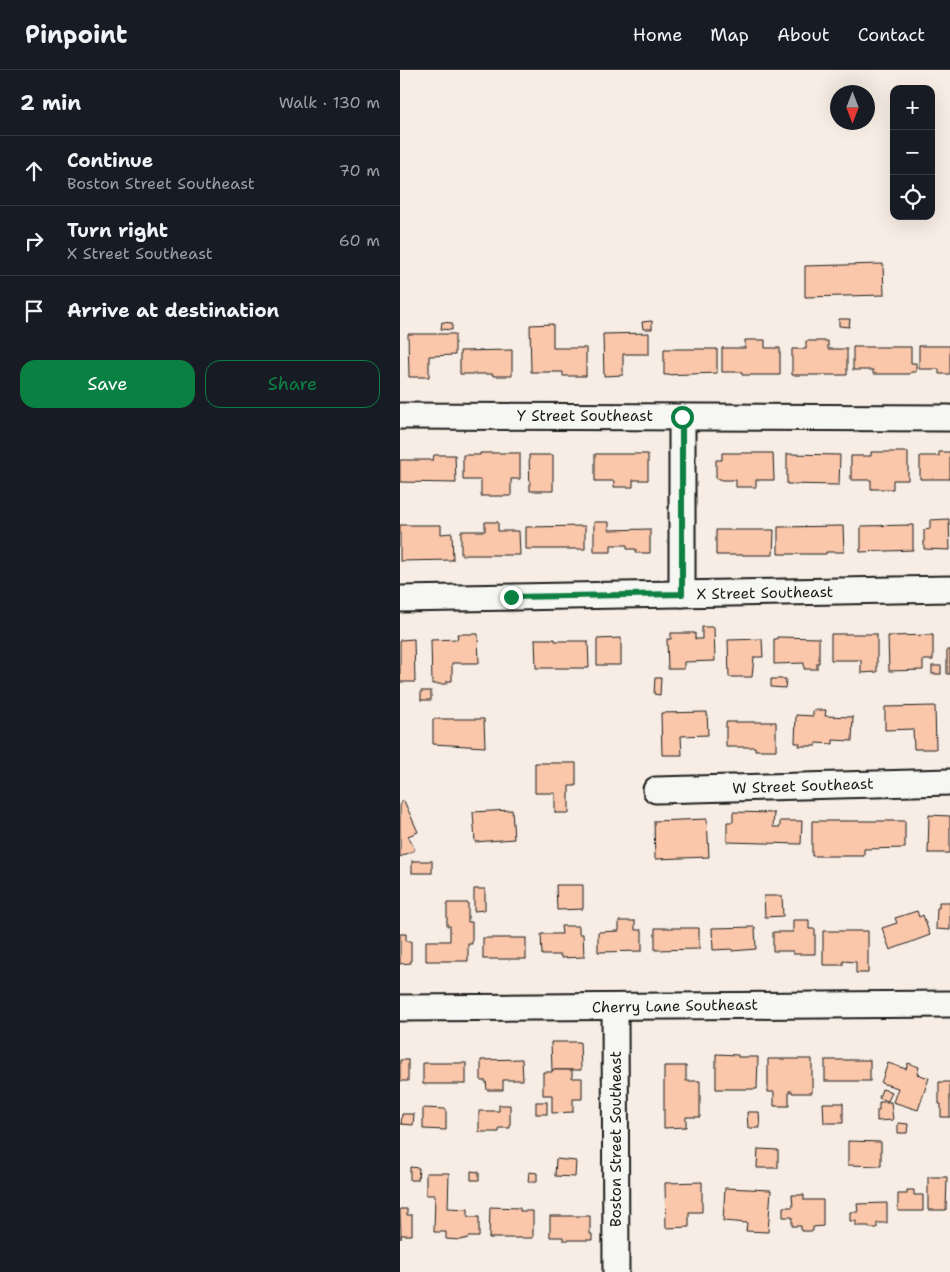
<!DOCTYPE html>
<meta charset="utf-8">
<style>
:root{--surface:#171b24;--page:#242831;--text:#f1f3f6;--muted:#9ea1a6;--line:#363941;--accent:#0b8043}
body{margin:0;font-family:"Shantell Sans",sans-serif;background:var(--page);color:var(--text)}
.controls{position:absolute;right:15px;top:15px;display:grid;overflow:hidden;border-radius:10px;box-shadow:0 5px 20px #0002}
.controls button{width:45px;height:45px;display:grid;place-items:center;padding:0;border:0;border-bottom:1px solid var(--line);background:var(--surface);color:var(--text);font:25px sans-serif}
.compass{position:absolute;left:430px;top:15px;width:45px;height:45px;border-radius:50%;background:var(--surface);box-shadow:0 5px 20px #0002;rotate:180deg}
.stop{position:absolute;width:15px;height:15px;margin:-11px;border:4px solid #0b8043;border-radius:50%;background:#fff}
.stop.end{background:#0b8043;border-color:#fff;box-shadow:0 1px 5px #0008}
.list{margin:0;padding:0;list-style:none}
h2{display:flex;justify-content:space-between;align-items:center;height:65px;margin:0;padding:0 20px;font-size:21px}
h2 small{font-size:16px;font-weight:400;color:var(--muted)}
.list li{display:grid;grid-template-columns:32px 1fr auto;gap:15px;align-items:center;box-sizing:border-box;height:70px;padding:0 20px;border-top:1px solid var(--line)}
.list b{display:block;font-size:19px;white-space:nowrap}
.list p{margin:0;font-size:16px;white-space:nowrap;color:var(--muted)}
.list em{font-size:16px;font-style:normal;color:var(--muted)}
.actions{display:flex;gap:10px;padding:15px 20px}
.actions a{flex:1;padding:11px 0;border:1px solid var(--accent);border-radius:15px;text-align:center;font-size:18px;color:var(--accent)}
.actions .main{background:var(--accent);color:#fff}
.icon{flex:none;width:28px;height:28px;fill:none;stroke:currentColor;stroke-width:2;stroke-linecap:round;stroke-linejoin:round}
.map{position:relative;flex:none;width:550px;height:1202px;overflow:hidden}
header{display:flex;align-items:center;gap:30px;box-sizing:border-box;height:70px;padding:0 25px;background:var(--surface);border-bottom:1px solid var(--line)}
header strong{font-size:24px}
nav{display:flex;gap:28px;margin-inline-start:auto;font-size:18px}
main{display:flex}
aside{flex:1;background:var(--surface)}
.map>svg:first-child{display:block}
.building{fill:#fac7aa;stroke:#1c1c1c}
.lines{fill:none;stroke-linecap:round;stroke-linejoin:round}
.minor-casing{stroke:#1c1c1c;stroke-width:29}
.minor{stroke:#f6f6f2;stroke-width:25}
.route{stroke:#0b8043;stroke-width:6}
.labels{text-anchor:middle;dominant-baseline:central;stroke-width:4.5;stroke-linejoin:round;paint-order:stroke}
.street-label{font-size:15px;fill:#1c1c1c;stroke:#f6f6f2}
</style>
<header>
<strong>Pinpoint</strong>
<nav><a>Home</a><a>Map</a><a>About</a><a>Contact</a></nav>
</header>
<main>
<aside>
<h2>2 min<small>Walk · 130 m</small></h2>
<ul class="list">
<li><svg class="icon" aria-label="ahead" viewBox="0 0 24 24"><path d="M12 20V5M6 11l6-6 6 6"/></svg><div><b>Continue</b><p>Boston Street Southeast</p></div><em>70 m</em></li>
<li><svg class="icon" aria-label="right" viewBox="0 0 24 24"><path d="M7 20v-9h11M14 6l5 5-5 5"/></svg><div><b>Turn right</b><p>X Street Southeast</p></div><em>60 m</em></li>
<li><svg class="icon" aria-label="arrive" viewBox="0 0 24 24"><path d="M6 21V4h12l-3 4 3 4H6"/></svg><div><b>Arrive at destination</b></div></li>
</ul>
<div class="actions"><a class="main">Save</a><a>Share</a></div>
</aside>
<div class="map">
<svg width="550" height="1202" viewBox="0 0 550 1202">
<rect width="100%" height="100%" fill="#f7ede4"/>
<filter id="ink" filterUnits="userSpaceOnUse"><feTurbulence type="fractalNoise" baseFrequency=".02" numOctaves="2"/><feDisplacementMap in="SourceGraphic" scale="10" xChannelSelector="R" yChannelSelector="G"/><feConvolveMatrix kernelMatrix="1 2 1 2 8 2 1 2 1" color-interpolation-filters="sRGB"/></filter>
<g filter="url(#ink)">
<g class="building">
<path d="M483 194 484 225 405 227V196Z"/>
<path d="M439 249H450L449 257 439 256Z"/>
<path d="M252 251V259H243L242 252Z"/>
<path d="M42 252 52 253V260L41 259Z"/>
<path d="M153 254V278H186V306H163V302H131L130 255Z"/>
<path d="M249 263V284H223V305L204 306 203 264Z"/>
<path d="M8 264H55V285L29 286V307H9Z"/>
<path d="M345 270H365V278H380V305H342V302H322V278H345Z"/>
<path d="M406 271H428V279H447V305H392V279H406Z"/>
<path d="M519 276H550V304H539V299H519Z"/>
<path d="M453 277H511V293H516V302H511L510 304H473V300H453Z"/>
<path d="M264 279H317V303L264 305Z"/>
<path d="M112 280V306H93V304H60V281Z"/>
<path d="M471 382H508V410H493V419H471V410H451V386H471Z"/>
<path d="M539 382H550V409H520V386H539Z"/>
<path d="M80 383H120V409H111V426H81V410H63V385H80Z"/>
<path d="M322 383H373L374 410H356V417H336V410H321V409H316V390H322Z"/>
<path d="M195 384H248V410H233V417H214V411H195Z"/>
<path d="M387 384 440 385 439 415 387 414Z"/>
<path d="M34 385H55L56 413 0 412V390H33Z"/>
<path d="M129 385H153V421H130Z"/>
<path d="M549 449 550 480 524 479V460L530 459V450Z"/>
<path d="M85 452H98V461H119L120 485H61V461H85Z"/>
<path d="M194 452H209V460L250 459V483H236V479H227V475H211V482H194Z"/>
<path d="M0 455H41V464L52 463 53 490 0 491Z"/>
<path d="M513 455V480L460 482V479H461V456Z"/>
<path d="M185 456V479H126V457Z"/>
<path d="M443 456 444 482H426V484H378V457Z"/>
<path d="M316 460H374L373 485H316Z"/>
<path d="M302 557H314L315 591 284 592V599H268L267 569H271V563H295V569H302Z"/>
<path d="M57 564H78L79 593H52V611H47V614H32L31 570 58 569Z"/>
<path d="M431 564H477V602L461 603V590H431Z"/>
<path d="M533 565V590H523V600L489 601 488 566Z"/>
<path d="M377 567 419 568V593H417V599H404V593L374 594V569H377Z"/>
<path d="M221 568V595H197V569Z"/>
<path d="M14 569 15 612H0V570Z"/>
<path d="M135 569H155V571H188L189 598H136Z"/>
<path d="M362 569 363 587H354L352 607H329L328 570Z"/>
<rect x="547" y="580" width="3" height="24"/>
<rect x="532" y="596" width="9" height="8"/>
<path d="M255 608H261L260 625 254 624Z"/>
<path d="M371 609H386L385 618 371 617Z"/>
<rect x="21" y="621" width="10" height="9"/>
<path d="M535 636 536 679H514L513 659 485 660V637Z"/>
<path d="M413 640H426L425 646 453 647 452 671 433 670V674L416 673V676H399L400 673H395L396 645 413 646Z"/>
<path d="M307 642 308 665 281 666 282 685H262L261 643Z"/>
<path d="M33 649H84L85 677 33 674Z"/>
<path d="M326 652H376V680H355V677H326Z"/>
<path d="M135 693H176V716H169V743H155V723H135Z"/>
<path d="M4 731 18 762 8 766 15 780 0 787V733Z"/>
<path d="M112 740 114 769 75 772 73 742Z"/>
<path d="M333 742 374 743 373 757H380V751H402L401 774 327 772V752H333Z"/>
<path d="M529 745 550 746V783H528Z"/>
<path d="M307 749 309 787 255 789 254 751Z"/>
<path d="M412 751H505V778L464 779V786H412Z"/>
<rect x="12" y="791" width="20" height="12"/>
<path d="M156 815H183V839L157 840Z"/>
<path d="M74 819H85V840L74 841Z"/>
<path d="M364 826H382L383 846 365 847Z"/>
<path d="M539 832H550V860L536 859 537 838H539Z"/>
<path d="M47 833H68V852H72V874H68V891H26V871H50V856H47Z"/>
<path d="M517 841 519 847 523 845 530 865 490 880 482 858 497 853 495 848Z"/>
<path d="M393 850H409V859H415V884H393V881H373V862H393Z"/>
<path d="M219 851H235V860H242V881L198 882V862L219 861Z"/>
<path d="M161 856H179V864H183L184 887 161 888V885H142L141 864H162Z"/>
<path d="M355 857 356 879 332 881V879L313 880 312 858Z"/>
<path d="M255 858H299V879L255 880Z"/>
<path d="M423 861H468V903H456V892L443 891V895H423Z"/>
<path d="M0 864H6V871H11V893L0 894Z"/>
<rect x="83" y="868" width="43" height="21"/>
<path d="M151 972H180L181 1000H152Z"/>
<path d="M316 984 338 985V987H358L357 1019H316Z"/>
<path d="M122 989 123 1010H103V1020H87L86 1011H81V990Z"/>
<path d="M368 989H412V1023H392V1021H389V1036H374V1022H368Z"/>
<rect x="0" y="990" width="8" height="21"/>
<rect x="425" y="990" width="45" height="21"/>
<rect x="23" y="993" width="43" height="21"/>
<path d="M488 993 506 999 508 993 519 997 517 1004 529 1008 518 1040 493 1032 498 1018 481 1013Z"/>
<path d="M264 996H286V1011H300V1047H286V1057L264 1058Z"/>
<path d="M152 1000H172V1008H182V1029H173V1042L152 1043V1025H143V1002H152Z"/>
<path d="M539 1012H550V1047H541V1034H539Z"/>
<path d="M482 1019 492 1022 488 1031 479 1028Z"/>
<rect x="136" y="1032" width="11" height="12"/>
<path d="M479 1032H491L493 1050 477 1051V1040H479Z"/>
<path d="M423 1033H443V1053H424Z"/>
<path d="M99 1035H110V1058H99V1062H79V1041H99Z"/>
<path d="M23 1038 46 1039V1060L23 1059Z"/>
<path d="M347 1042H359L360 1058H348Z"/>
<path d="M2 1044H14L13 1055 1 1054Z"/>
<path d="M498 1053 508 1054 507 1063H498Z"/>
<path d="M448 1071 481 1072V1096L448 1095Z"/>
<path d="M358 1079 378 1080V1098H357Z"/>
<path d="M156 1089 176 1091 175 1107 155 1106Z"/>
<path d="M10 1097 19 1098 18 1110H10Z"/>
<path d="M71 1101 79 1102V1110H71Z"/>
<path d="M129 1102 137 1103V1112H128Z"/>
<path d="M26 1103H49L48 1138 68 1139V1147H79V1167H68V1168L60 1170 46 1169V1162H34L35 1125H26Z"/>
<path d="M528 1107H547L546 1140H528Z"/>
<path d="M302 1112V1142H289V1157L266 1158 265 1113Z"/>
<path d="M325 1118 371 1120 368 1162 346 1161 347 1153 323 1151Z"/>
<path d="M507 1120H514V1125H523V1141H498V1124H507Z"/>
<path d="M392 1125H404V1130H423V1156L413 1157V1161H401V1156H392V1147H383V1137H393Z"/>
<path d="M487 1133V1153H477V1158H469V1156H456V1151H450V1142H458L457 1134Z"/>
<path d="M90 1137 120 1138V1141H133V1168H89Z"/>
<path d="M0 1139H7V1145H12V1165H1V1169Z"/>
<path d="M150 1146H190V1164H192V1170H163V1167H150Z"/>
</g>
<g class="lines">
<defs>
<g id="minor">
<path d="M0 346 550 348"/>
<path d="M282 524V347"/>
<path d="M0 529 550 519"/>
<path d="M256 720 550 712"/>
<path d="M215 937 216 1202"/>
<path d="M0 938 550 934"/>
</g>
</defs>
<use href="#minor" class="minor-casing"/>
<use href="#minor" class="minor"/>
</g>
</g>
<g class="lines" filter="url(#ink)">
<path class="route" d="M111 527 282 524V347"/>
</g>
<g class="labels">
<g class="street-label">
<text x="185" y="346">Y Street Southeast</text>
<text transform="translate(365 523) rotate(-1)">X Street Southeast</text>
<text transform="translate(403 716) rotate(-2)">W Street Southeast</text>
<text transform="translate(275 936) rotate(-1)">Cherry Lane Southeast</text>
<text transform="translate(216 1069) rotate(-90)">Boston Street Southeast</text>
</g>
</g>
</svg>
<div class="controls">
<button>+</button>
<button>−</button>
<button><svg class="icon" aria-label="locate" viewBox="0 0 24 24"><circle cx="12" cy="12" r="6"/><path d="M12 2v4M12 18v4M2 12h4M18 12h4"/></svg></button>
</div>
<svg class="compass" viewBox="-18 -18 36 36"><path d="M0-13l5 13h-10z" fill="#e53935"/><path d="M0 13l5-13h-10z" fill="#9ea1a6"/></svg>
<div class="stop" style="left:282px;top:347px"></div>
<div class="stop end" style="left:111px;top:527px"></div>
</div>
</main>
